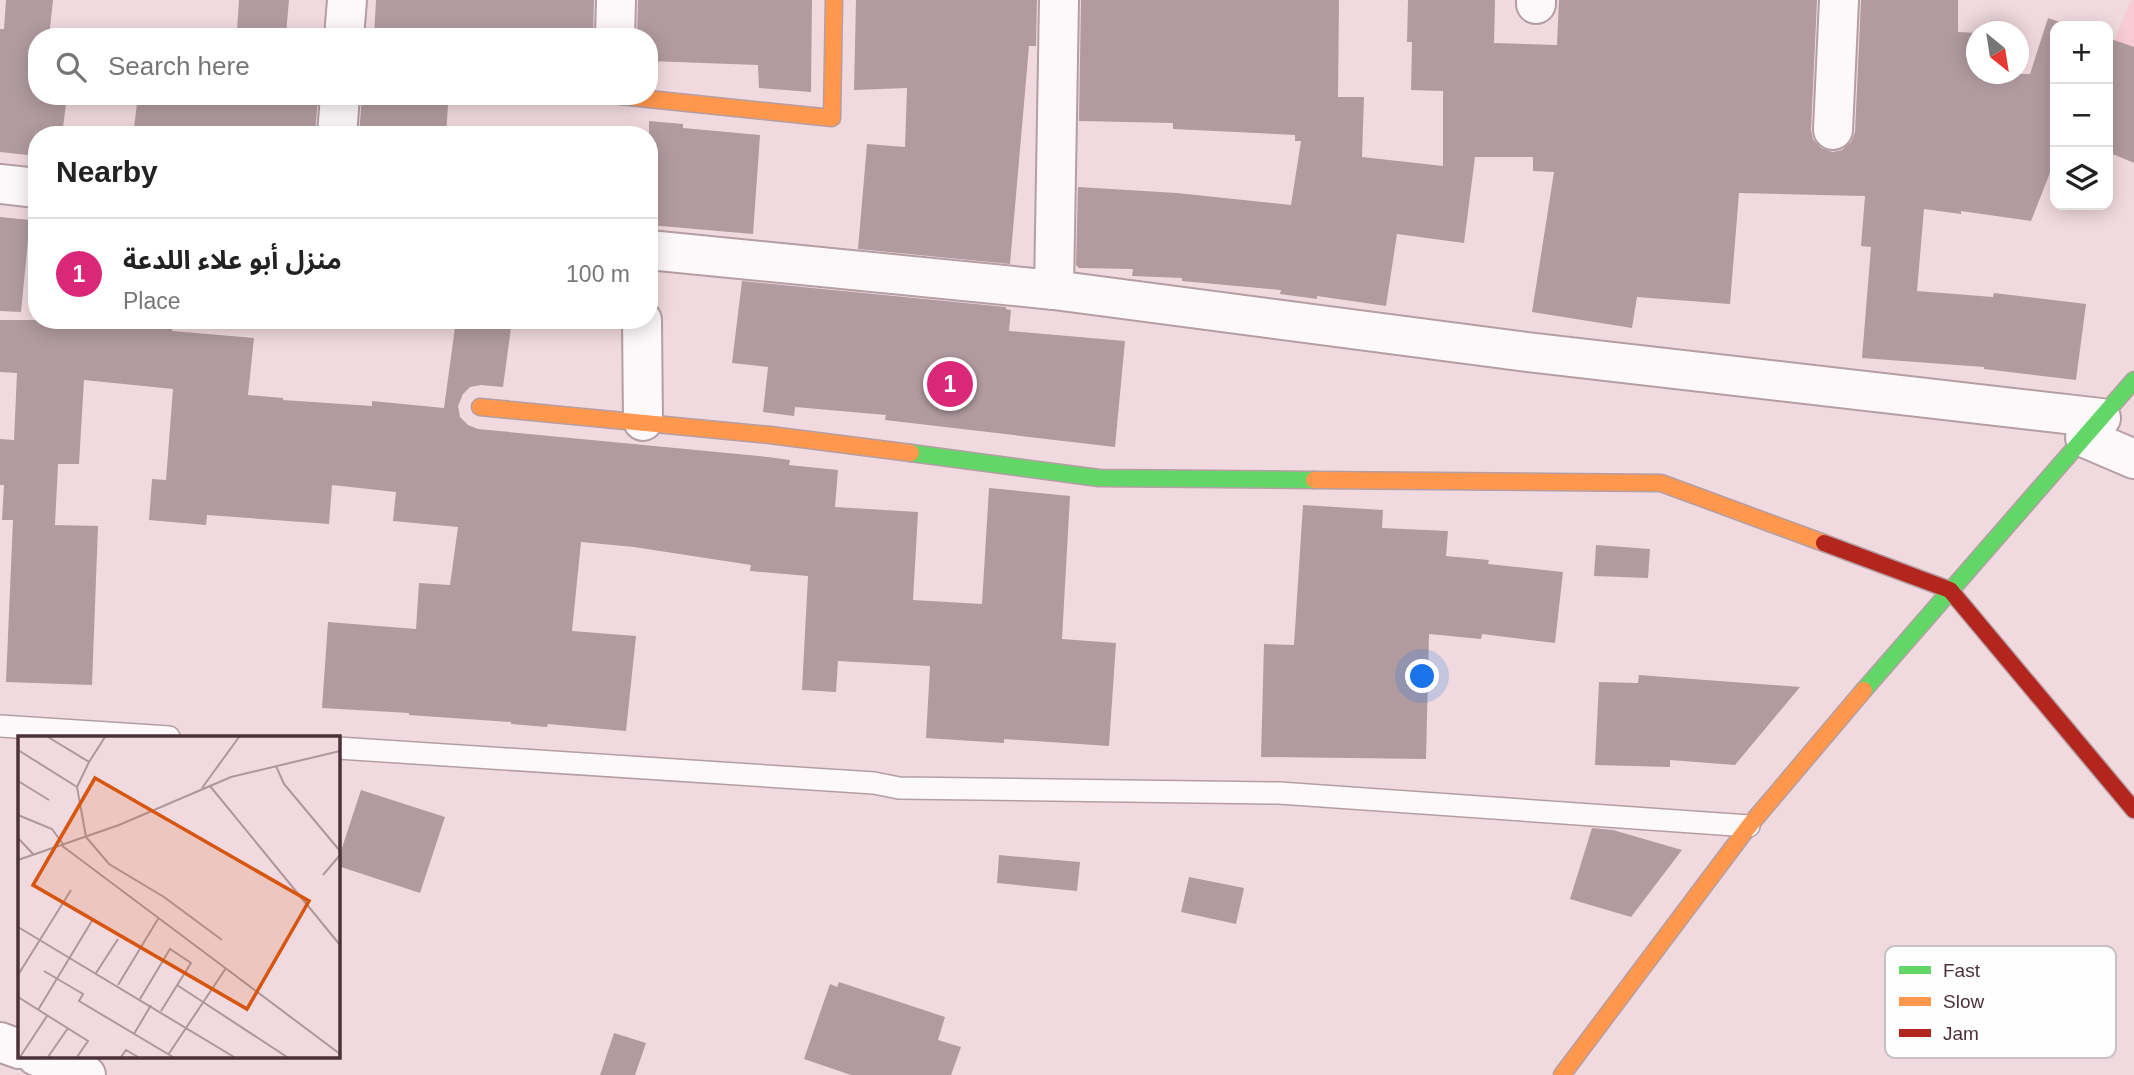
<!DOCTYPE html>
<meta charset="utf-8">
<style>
:root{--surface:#fff;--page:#f6f6f6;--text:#222;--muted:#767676;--line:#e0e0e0;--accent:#db2777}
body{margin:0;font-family:Helvetica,"Noto Sans Arabic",sans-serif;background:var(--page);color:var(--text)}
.controls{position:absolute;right:21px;top:21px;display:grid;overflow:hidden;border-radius:14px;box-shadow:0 4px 18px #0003}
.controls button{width:63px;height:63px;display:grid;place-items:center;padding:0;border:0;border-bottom:2px solid var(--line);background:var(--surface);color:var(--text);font:35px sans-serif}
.compass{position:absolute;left:1966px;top:21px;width:63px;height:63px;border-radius:50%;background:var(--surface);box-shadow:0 4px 18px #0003;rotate:150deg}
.you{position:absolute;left:1423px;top:677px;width:24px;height:24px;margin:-18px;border:5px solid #fff;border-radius:50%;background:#1a73e8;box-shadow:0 0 0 10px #1a73e833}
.badge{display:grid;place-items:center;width:46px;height:46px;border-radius:50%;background:var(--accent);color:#fff;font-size:23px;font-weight:700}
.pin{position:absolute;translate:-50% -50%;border:4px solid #fff;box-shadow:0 2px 7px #0006}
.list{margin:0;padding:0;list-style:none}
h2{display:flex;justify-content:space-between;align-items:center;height:91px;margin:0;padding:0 28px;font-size:30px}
h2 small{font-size:23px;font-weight:400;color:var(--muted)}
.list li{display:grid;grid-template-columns:46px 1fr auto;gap:21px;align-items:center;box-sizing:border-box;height:112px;padding:0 28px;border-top:2px solid var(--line)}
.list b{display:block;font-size:26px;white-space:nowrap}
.list p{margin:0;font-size:23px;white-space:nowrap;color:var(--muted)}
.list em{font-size:23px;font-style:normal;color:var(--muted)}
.icon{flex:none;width:38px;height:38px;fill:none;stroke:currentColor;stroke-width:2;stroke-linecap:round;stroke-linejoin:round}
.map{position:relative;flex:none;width:2134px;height:1075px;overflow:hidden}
.search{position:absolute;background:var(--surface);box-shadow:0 4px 18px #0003;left:28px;top:28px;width:630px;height:77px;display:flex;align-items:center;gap:18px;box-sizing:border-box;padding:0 24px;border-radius:28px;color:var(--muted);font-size:26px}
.panel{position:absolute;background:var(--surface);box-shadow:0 4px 18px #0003;left:28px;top:126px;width:630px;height:203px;border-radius:28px}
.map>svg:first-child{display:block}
.built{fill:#f8cbd5}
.building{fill:#b19ba0}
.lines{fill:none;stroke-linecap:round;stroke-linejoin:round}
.lane-casing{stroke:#b49ea4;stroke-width:24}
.street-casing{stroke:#b49ea4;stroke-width:42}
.fast-casing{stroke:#b49ea4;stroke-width:19}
.slow-casing{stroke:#b49ea4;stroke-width:19}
.jam-casing{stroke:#b49ea4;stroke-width:19}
.lane{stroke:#fdf9fa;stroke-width:21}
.street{stroke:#fdf9fa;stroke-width:38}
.fast{stroke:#63d668;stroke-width:16}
.slow{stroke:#ff974d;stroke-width:16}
.jam{stroke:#b3261e;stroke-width:16}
.inset-road{fill:none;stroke:#af969c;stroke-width:2}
.view{fill:#d85510;fill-opacity:0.15;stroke:#d85510;stroke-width:3.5}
.inset-edge{fill:none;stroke:#4d3138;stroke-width:3.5}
.key{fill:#fefefe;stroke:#c9c0c3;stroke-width:2}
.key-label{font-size:19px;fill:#4d3138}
</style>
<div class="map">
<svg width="2134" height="1075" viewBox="0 0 2134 1075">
<rect width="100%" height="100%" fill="#f1dadf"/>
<path class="built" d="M2131 0H2134V70L2110 52Z"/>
<g class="building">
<path d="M6 0H53L49 37H37V96H67L62 135H37V156L0 152V29H4Z"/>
<path d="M239 0H289L286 34 237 31Z"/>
<path d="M376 0H594L593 37H374Z"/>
<path d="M638 0H812L811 92 759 88 758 65 649 61V37H637Z"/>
<path d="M856 0H1037L1036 46H1029L1010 264 858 249 867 144 905 147 907 88 854 90Z"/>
<path d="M1081 0H1339L1338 97H1364L1362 157 1443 166V91L1411 90 1412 42H1407L1408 0H1495L1494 43 1557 45 1559 0H1817L1811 130 1813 139 1821 148 1833 152 1842 150 1851 142 1855 132 1861 0H1958V32L1977 33V74H2030L2048 18 2072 26H2055V160L2031 221 1961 211V214L1924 209 1917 291 1993 297 1994 293 2086 304 2076 380 1984 369V367L1862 358 1871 247 1861 246 1865 196 1739 193 1730 304 1637 297 1632 328 1532 312 1554 172 1533 171V157H1475L1464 243 1397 234 1386 306 1317 296V299L1280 294 1281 290 1182 281V278L1132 276 1133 269 1079 268 1076 265 1078 187 1177 193 1291 205 1301 141H1295V135L1173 129V123L1079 121Z"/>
<path d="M2108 38 2134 47V163L2108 152Z"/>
<path d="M138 96H318L315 135H133Z"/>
<path d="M362 96H432V104L448 105 446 135H359Z"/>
<path d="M649 121 683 124V128L760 135 753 234 649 225Z"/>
<path d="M0 217 30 220 21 312 0 311Z"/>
<path d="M742 281 1006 307V309L1011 310 1009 331 1125 341 1115 447 885 420 886 415 795 407 794 416 763 412 768 367 732 363Z"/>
<path d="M0 320H173L172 331 254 338 248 395 283 398V400L372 406V401L444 408 456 320H512L503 387 481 385 470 387 463 394 458 406 460 417 468 425 478 429 768 457 790 460 789 465 838 470 835 507 918 512 913 600 982 604 989 488 1070 496 1062 639 1116 643 1109 746 1004 739V743L926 738 930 666 838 661 836 692 802 690 808 576 750 571 751 565 634 547 581 542 572 631 636 636 626 731 548 724 547 727 511 724V722L409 715V713L322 708 328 622 416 629 419 583 450 585 458 527 393 521 396 492 332 485 329 524 207 515 206 525 149 520 152 479 166 480 173 389 84 380 79 464H58L55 525 98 526 92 685 6 682 13 520H2L4 485H0V439L14 440 17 373 0 372Z"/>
<path d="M1303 505 1383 510 1382 528 1448 531 1446 556 1489 560 1488 564 1563 572 1555 643 1482 634 1481 639 1429 634 1426 759 1261 757 1264 644 1294 645Z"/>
<path d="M1596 545 1650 549 1648 578 1594 576Z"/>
<path d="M1639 675 1800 687 1735 765 1670 760V767L1595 765 1599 682 1638 683Z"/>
<path d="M361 790 445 817 420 893 338 866V860Z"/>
<path d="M1592 828 1613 830 1682 850 1631 917 1570 899Z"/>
<path d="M999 855 1080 862 1077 891 997 883Z"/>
<path d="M1189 877 1244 888 1236 924 1181 912Z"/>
<path d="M839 982 945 1017 938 1040 961 1047 951 1075H851L804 1059 830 984 837 987Z"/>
<path d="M614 1033 646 1043 635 1075H600Z"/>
</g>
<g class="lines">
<defs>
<g id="lane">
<path d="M0 726 169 737"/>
<path d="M338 748 874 783 899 788 1279 793 1749 826"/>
</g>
<g id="street">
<path d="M1536 4V0"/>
<path d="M344 37 347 0"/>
<path d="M615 37 616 0"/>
<path d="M1833 130 1839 0"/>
<path d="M337 135 340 96"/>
<path d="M0 184 37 188"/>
<path d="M649 250 1054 290 1527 352 2101 418"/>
<path d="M1054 290 1059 0"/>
<path d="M642 320 643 421"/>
<path d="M2085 438 2134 459"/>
<path d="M0 1042 19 1049"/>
<path d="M36 1056 86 1075"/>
</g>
<g id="fast">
<path d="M911 453 1099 478 1314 480"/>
<path d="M1864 690 2134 380"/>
</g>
<g id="slow">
<path d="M620 96 832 118 834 0"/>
<path d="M480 407 770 435 911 453"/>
<path d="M1314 480 1661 483 1824 543"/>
<path d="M1562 1075 1749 826 1864 690"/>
</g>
<path id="jam" d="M1824 543 1950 590 2134 810"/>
</defs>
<use href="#lane" class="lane-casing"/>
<use href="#street" class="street-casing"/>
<use href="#fast" class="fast-casing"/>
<use href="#slow" class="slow-casing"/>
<use href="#jam" class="jam-casing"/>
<use href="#lane" class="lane"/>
<use href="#street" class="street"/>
<use href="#fast" class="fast"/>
<use href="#slow" class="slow"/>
<use href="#jam" class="jam"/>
</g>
<g transform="translate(18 736)">
<rect width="322" height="322" fill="#f1dadf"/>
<path class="inset-road" d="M30 1 71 26 59 51 68 101 91 128 146 161 204 204M0 14 59 51M71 26 87 1M258 30 266 48 322 115M0 45 31 64M192 50 322 209M184 52 221 1M0 79 34 93 45 108M0 102 16 119M43 109 322 318M0 124 101 89 213 41 322 15M305 139 322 119M0 191 216 321M26 235 65 258 61 265 155 321M78 237 100 203M0 239 53 154M100 249 140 183M159 249 269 321M0 261 70 305 59 321M122 263 152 213 173 227 143 275M20 274 75 183M116 298 133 269M150 319 208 232M2 321 29 280M30 321 50 292M103 321 108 314 120 321"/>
<path class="view" d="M77 42 291 165 229 273 15 149Z"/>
<rect width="322" height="322" class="inset-edge"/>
</g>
<rect x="1885" y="946" width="231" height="112" rx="10" class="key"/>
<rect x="1899" y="966" width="32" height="8" fill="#63d668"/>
<rect x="1899" y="997" width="32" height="9" fill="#ff974d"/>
<rect x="1899" y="1029" width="32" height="8" fill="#b3261e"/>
<g class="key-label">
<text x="1943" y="977">Fast</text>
<text x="1943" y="1008">Slow</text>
<text x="1943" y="1040">Jam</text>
</g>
</svg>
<div class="controls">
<button>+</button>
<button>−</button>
<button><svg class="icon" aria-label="layers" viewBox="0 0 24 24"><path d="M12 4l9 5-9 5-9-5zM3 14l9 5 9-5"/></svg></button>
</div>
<svg class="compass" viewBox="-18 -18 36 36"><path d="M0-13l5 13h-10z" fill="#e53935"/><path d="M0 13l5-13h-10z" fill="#767676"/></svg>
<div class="you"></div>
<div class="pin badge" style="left:950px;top:384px">1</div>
<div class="search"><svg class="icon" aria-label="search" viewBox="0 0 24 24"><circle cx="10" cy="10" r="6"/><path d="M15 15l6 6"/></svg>Search here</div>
<section class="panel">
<h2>Nearby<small></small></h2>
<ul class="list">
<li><span class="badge">1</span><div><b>منزل أبو علاء اللدعة</b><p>Place</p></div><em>100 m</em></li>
</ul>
</section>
</div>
